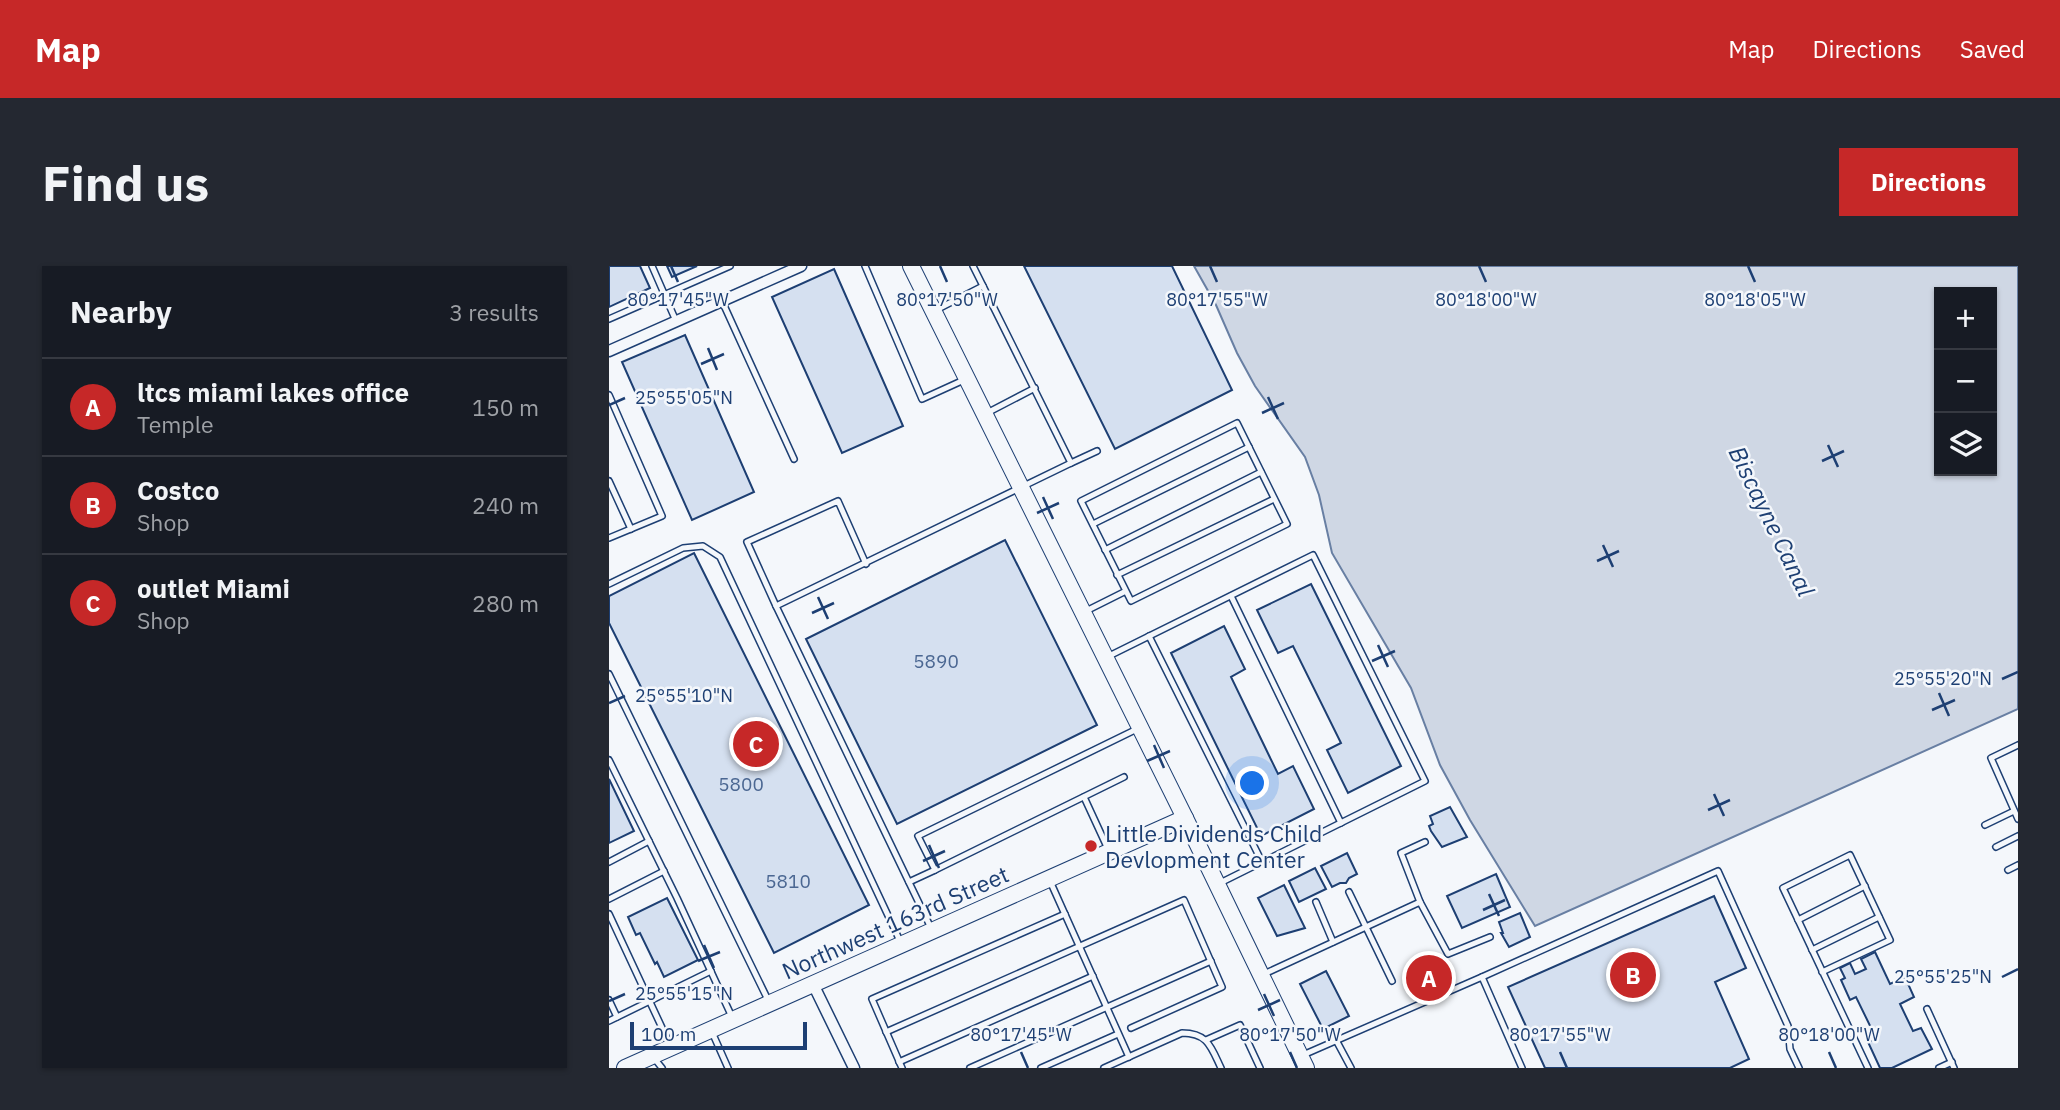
<!DOCTYPE html>
<meta charset="utf-8">
<style>
:root{--surface:#171b24;--page:#242831;--text:#f1f3f6;--muted:#9ea1a6;--line:#363941;--accent:#c62828}
body{margin:0;font-family:"IBM Plex Sans",sans-serif;background:var(--page);color:var(--text)}
.controls{position:absolute;right:21px;top:21px;display:grid;overflow:hidden;border-radius:0px;box-shadow:0 2px 5px #0004}
.controls button{width:63px;height:63px;display:grid;place-items:center;padding:0;border:0;border-bottom:2px solid var(--line);background:var(--surface);color:var(--text);font:35px sans-serif}
.scale{position:absolute;left:21px;bottom:18px;width:177px;box-sizing:border-box;padding-left:7px;border:4px solid #1d3f73;border-top:0;font-size:19px;line-height:24px;white-space:nowrap;color:#1d3f73;-webkit-text-stroke:5px #f4f7fb;paint-order:stroke}
.you{position:absolute;left:644px;top:518px;width:24px;height:24px;margin:-18px;border:5px solid #fff;border-radius:50%;background:#1a73e8;box-shadow:0 0 0 10px #1a73e833}
.badge{display:grid;place-items:center;width:46px;height:46px;border-radius:50%;background:var(--accent);color:#fff;font-size:23px;font-weight:700}
.pin{position:absolute;translate:-50% -50%;border:4px solid #fff;box-shadow:0 2px 7px #0006}
.list{margin:0;padding:0;list-style:none}
h2{display:flex;justify-content:space-between;align-items:center;height:91px;margin:0;padding:0 28px;font-size:30px}
h2 small{font-size:23px;font-weight:400;color:var(--muted)}
.list li{display:grid;grid-template-columns:46px 1fr auto;gap:21px;align-items:center;box-sizing:border-box;height:98px;padding:0 28px;border-top:2px solid var(--line)}
.list b{display:block;font-size:26px;white-space:nowrap}
.list p{margin:0;font-size:23px;white-space:nowrap;color:var(--muted)}
.list em{font-size:23px;font-style:normal;color:var(--muted)}
.icon{flex:none;width:38px;height:38px;fill:none;stroke:currentColor;stroke-width:2;stroke-linecap:round;stroke-linejoin:round}
.map{position:relative;flex:none;width:1409px;height:802px;overflow:hidden;border-radius:0px}
header{display:flex;align-items:center;gap:42px;box-sizing:border-box;height:98px;padding:0 35px;background:var(--accent);color:#fff}
header strong{font-size:33px}
nav{display:flex;gap:38px;margin-inline-start:auto;font-size:24px}
.intro{display:flex;align-items:center;justify-content:space-between;box-sizing:border-box;height:168px;padding:0 42px}
h1{margin:0;font-size:49px}
.button{padding:18px 32px;border-radius:0px;background:var(--accent);color:#fff;font-size:24px;font-weight:700}
main{display:flex;gap:42px;padding:0 42px}
aside{flex:1;background:var(--surface);border-radius:0px;box-shadow:0 2px 5px #0004}
.map>svg:first-child{display:block}
.water{fill:#cfd7e4;stroke:#687fa3;stroke-width:2;fill-rule:evenodd}
.building{fill:#d5e0f0;stroke:#1d3f73;stroke-width:2}
.lines{fill:none;stroke-linecap:round;stroke-linejoin:round}
.lane-casing{stroke:#1d3f73;stroke-width:8}
.street-casing{stroke:#1d3f73;stroke-width:13}
.secondary-casing{stroke:#1d3f73;stroke-width:18}
.lane{stroke:#f4f7fb;stroke-width:5}
.street{stroke:#f4f7fb;stroke-width:10}
.secondary{stroke:#f4f7fb;stroke-width:16}
.ticks{fill:none;stroke:#1d3f73;stroke-width:2.5}
.poi-dot{fill:#c62828;stroke:#f4f7fb;stroke-width:2.5}
.labels{text-anchor:middle;dominant-baseline:central;stroke-width:5;stroke-linejoin:round;paint-order:stroke}
.number-label{font-size:19px;fill:#4b6792}
.poi-label{font-size:23px;fill:#1d3f73;stroke:#f4f7fb;text-anchor:start}
.street-label{font-size:23px;fill:#1d3f73;stroke:#f4f7fb}
.water-label{font-size:24px;font-style:italic;fill:#1d3f73;stroke:#f4f7fb}
.ticks-label{font-size:18px;text-anchor:middle;fill:#1d3f73;stroke:#f4f7fb;stroke-width:5;stroke-linejoin:round;paint-order:stroke}
</style>
<header>
<strong>Map</strong>
<nav><a>Map</a><a>Directions</a><a>Saved</a></nav>
</header>
<div class="intro"><h1>Find us</h1><a class="button">Directions</a></div>
<main>
<aside>
<h2>Nearby<small>3 results</small></h2>
<ul class="list">
<li><span class="badge">A</span><div><b>ltcs miami lakes office</b><p>Temple</p></div><em>150 m</em></li>
<li><span class="badge">B</span><div><b>Costco</b><p>Shop</p></div><em>240 m</em></li>
<li><span class="badge">C</span><div><b>outlet Miami</b><p>Shop</p></div><em>280 m</em></li>
</ul>
</aside>
<div class="map">
<svg width="1409" height="802" viewBox="0 0 1409 802">
<rect width="100%" height="100%" fill="#f4f7fb"/>
<path class="water" d="M585 0H1409V443L926 660 861 554 831 499 802 422 723 287 710 229 696 191 646 120 628 87 607 39ZM1330 26H1383V205H1330Z"/>
<g class="building">
<path d="M0 0H31L41 22 0 41Z"/>
<path d="M58 0H88L63 11Z"/>
<path d="M415 0H563L623 124 506 183Z"/>
<path d="M225 3 294 160 233 187 163 31Z"/>
<path d="M76 69 145 226 83 254 13 96Z"/>
<path d="M396 274 488 459 288 558 197 373Z"/>
<path d="M85 287 260 639 165 687 0 357V330Z"/>
<path d="M702 318 792 500 739 527 718 484 732 477 684 380 669 387 648 344Z"/>
<path d="M615 360 636 403 622 411 669 508 684 500 705 543 652 570 562 387Z"/>
<path d="M0 513 25 565 0 577Z"/>
<path d="M841 541 858 571 833 581 822 565 820 560 824 558 821 550Z"/>
<path d="M738 587 748 608 740 612 737 617H731L723 621 712 600Z"/>
<path d="M706 602 717 623 690 636 680 615Z"/>
<path d="M887 608 901 641 853 662 838 630Z"/>
<path d="M675 619 696 662 668 670 649 632Z"/>
<path d="M1105 630 1137 702 1106 716 1140 793 1121 802H936L899 721Z"/>
<path d="M58 632 89 694 55 711 48 696 46 698 31 667 27 669 19 651Z"/>
<path d="M911 647 921 671 900 681 892 667H894L890 656Z"/>
<path d="M1266 686 1281 718 1296 711 1305 731 1291 738 1304 765 1312 762 1323 783 1283 802H1271L1259 776 1267 772 1247 731 1241 734 1232 714 1236 712 1231 702 1241 697 1246 708 1257 703 1252 693Z"/>
<path d="M717 705 740 750 714 763 691 718Z"/>
</g>
<g class="lines">
<defs>
<g id="lane">
<path d="M43 0 67 55"/>
<path d="M256 0 313 133 357 113"/>
<path d="M364 0 374 20"/>
<path d="M113 35 185 193"/>
<path d="M0 53 121 0"/>
<path d="M0 129 53 250 0 272"/>
<path d="M376 148 426 122"/>
<path d="M462 197 488 185"/>
<path d="M0 215 22 263"/>
<path d="M484 258 640 181"/>
<path d="M496 284 652 206"/>
<path d="M508 309 665 233"/>
<path d="M0 318 74 282 94 280 111 291 291 675"/>
<path d="M622 330 732 557"/>
<path d="M167 340 138 276 229 235 257 298"/>
<path d="M477 345 517 325 472 235 628 157 678 258 522 335 517 325"/>
<path d="M540 370 653 596"/>
<path d="M498 391 704 289 816 515 611 617"/>
<path d="M0 408 160 736"/>
<path d="M1409 479 1382 492 1409 553"/>
<path d="M0 494 68 632 123 751"/>
<path d="M515 511 326 604 309 570 528 463"/>
<path d="M475 531 499 583"/>
<path d="M1376 559 1405 545"/>
<path d="M1387 581 1409 570"/>
<path d="M0 596 40 575"/>
<path d="M1399 604 1409 599"/>
<path d="M441 615 520 791"/>
<path d="M300 616 326 604"/>
<path d="M740 626 783 715"/>
<path d="M0 633 55 605"/>
<path d="M707 636 724 676"/>
<path d="M811 636 792 587 816 576"/>
<path d="M0 648 61 779"/>
<path d="M1189 654 1256 620"/>
<path d="M322 662 167 340 462 197 374 20 327 44"/>
<path d="M1203 684 1270 651"/>
<path d="M1213 706 1281 674 1241 589 1174 622 1259 802"/>
<path d="M655 708 811 636 839 688 881 671"/>
<path d="M873 711 1109 605 1179 760 1181 783 1190 802"/>
<path d="M0 734 8 751"/>
<path d="M1318 743 1345 802"/>
<path d="M0 755 102 705"/>
<path d="M103 766 119 802"/>
<path d="M277 766 575 634 613 721 522 762"/>
<path d="M597 774 631 759 651 802"/>
<path d="M727 774 742 802"/>
<path d="M694 789 873 711 913 802"/>
<path d="M45 792 53 802"/>
<path d="M290 796 484 710"/>
<path d="M293 802 263 733 456 648"/>
<path d="M361 802 602 695"/>
<path d="M432 802 509 768"/>
<path d="M495 802 573 767C599 767 602 781 612 802"/>
<path d="M1330 802 1343 796"/>
</g>
<g id="street">
<path d="M0 85 192 0"/>
<path d="M204 718 245 802"/>
</g>
<g id="secondary">
<path d="M302 0 576 552 697 802"/>
<path d="M16 802 576 552"/>
</g>
</defs>
<use href="#lane" class="lane-casing"/>
<use href="#street" class="street-casing"/>
<use href="#secondary" class="secondary-casing"/>
<use href="#lane" class="lane"/>
<use href="#street" class="street"/>
<use href="#secondary" class="secondary"/>
</g>
<path class="ticks" d="M62 0 69 16M331 0 338 16M601 0 608 16M870 0 877 16M1139 0 1146 16M99 82 108 104M92 98 115 88M659 131 669 153M0 139 16 132M653 147 675 137M1219 179 1229 201M1213 195 1235 185M434 231 444 253M428 247 450 237M994 279 1004 301M988 295 1010 285M209 331 219 353M203 347 225 337M769 379 779 401M763 395 786 385M1393 413 1409 406M1330 427 1340 450M0 437 16 430M1323 444 1346 434M545 479 555 502M538 495 561 485M1105 528 1115 550M1099 544 1121 534M320 579 330 602M314 595 336 585M880 628 890 650M874 644 896 634M95 679 105 702M89 695 111 686M1393 711 1409 703M655 728 665 750M0 735 16 728M649 744 671 734M412 786 419 802M681 786 688 802M951 786 958 802M1220 786 1227 802"/>
<circle class="poi-dot" cx="482" cy="580" r="7"/>
<g class="labels">
<g class="number-label">
<text x="327" y="395">5890</text>
<text x="132" y="518">5800</text>
<text x="179" y="615">5810</text>
</g>
<g class="poi-label">
<text x="496" y="567">Little Dividends Child<tspan x="496" dy="26">Devlopment Center</tspan></text>
</g>
<g class="street-label">
<text transform="translate(286 656) rotate(-24)">Northwest 163rd Street</text>
</g>
<g class="water-label">
<text transform="translate(1163 255) rotate(64)">Biscayne Canal</text>
</g>
</g>
<g class="ticks-label">
<text x="69" y="40">80°17'45"W</text>
<text x="338" y="40">80°17'50"W</text>
<text x="608" y="40">80°17'55"W</text>
<text x="877" y="40">80°18'00"W</text>
<text x="1146" y="40">80°18'05"W</text>
<text x="75" y="138">25°55'05"N</text>
<text x="1334" y="419">25°55'20"N</text>
<text x="75" y="436">25°55'10"N</text>
<text x="1334" y="717">25°55'25"N</text>
<text x="75" y="734">25°55'15"N</text>
<text x="412" y="775">80°17'45"W</text>
<text x="681" y="775">80°17'50"W</text>
<text x="951" y="775">80°17'55"W</text>
<text x="1220" y="775">80°18'00"W</text>
</g>
</svg>
<div class="controls">
<button>+</button>
<button>−</button>
<button><svg class="icon" aria-label="layers" viewBox="0 0 24 24"><path d="M12 4l9 5-9 5-9-5zM3 14l9 5 9-5"/></svg></button>
</div>
<div class="scale">100 m</div>
<div class="you"></div>
<div class="pin badge" style="left:820px;top:712px">A</div>
<div class="pin badge" style="left:1024px;top:709px">B</div>
<div class="pin badge" style="left:147px;top:478px">C</div>
</div>
</main>
